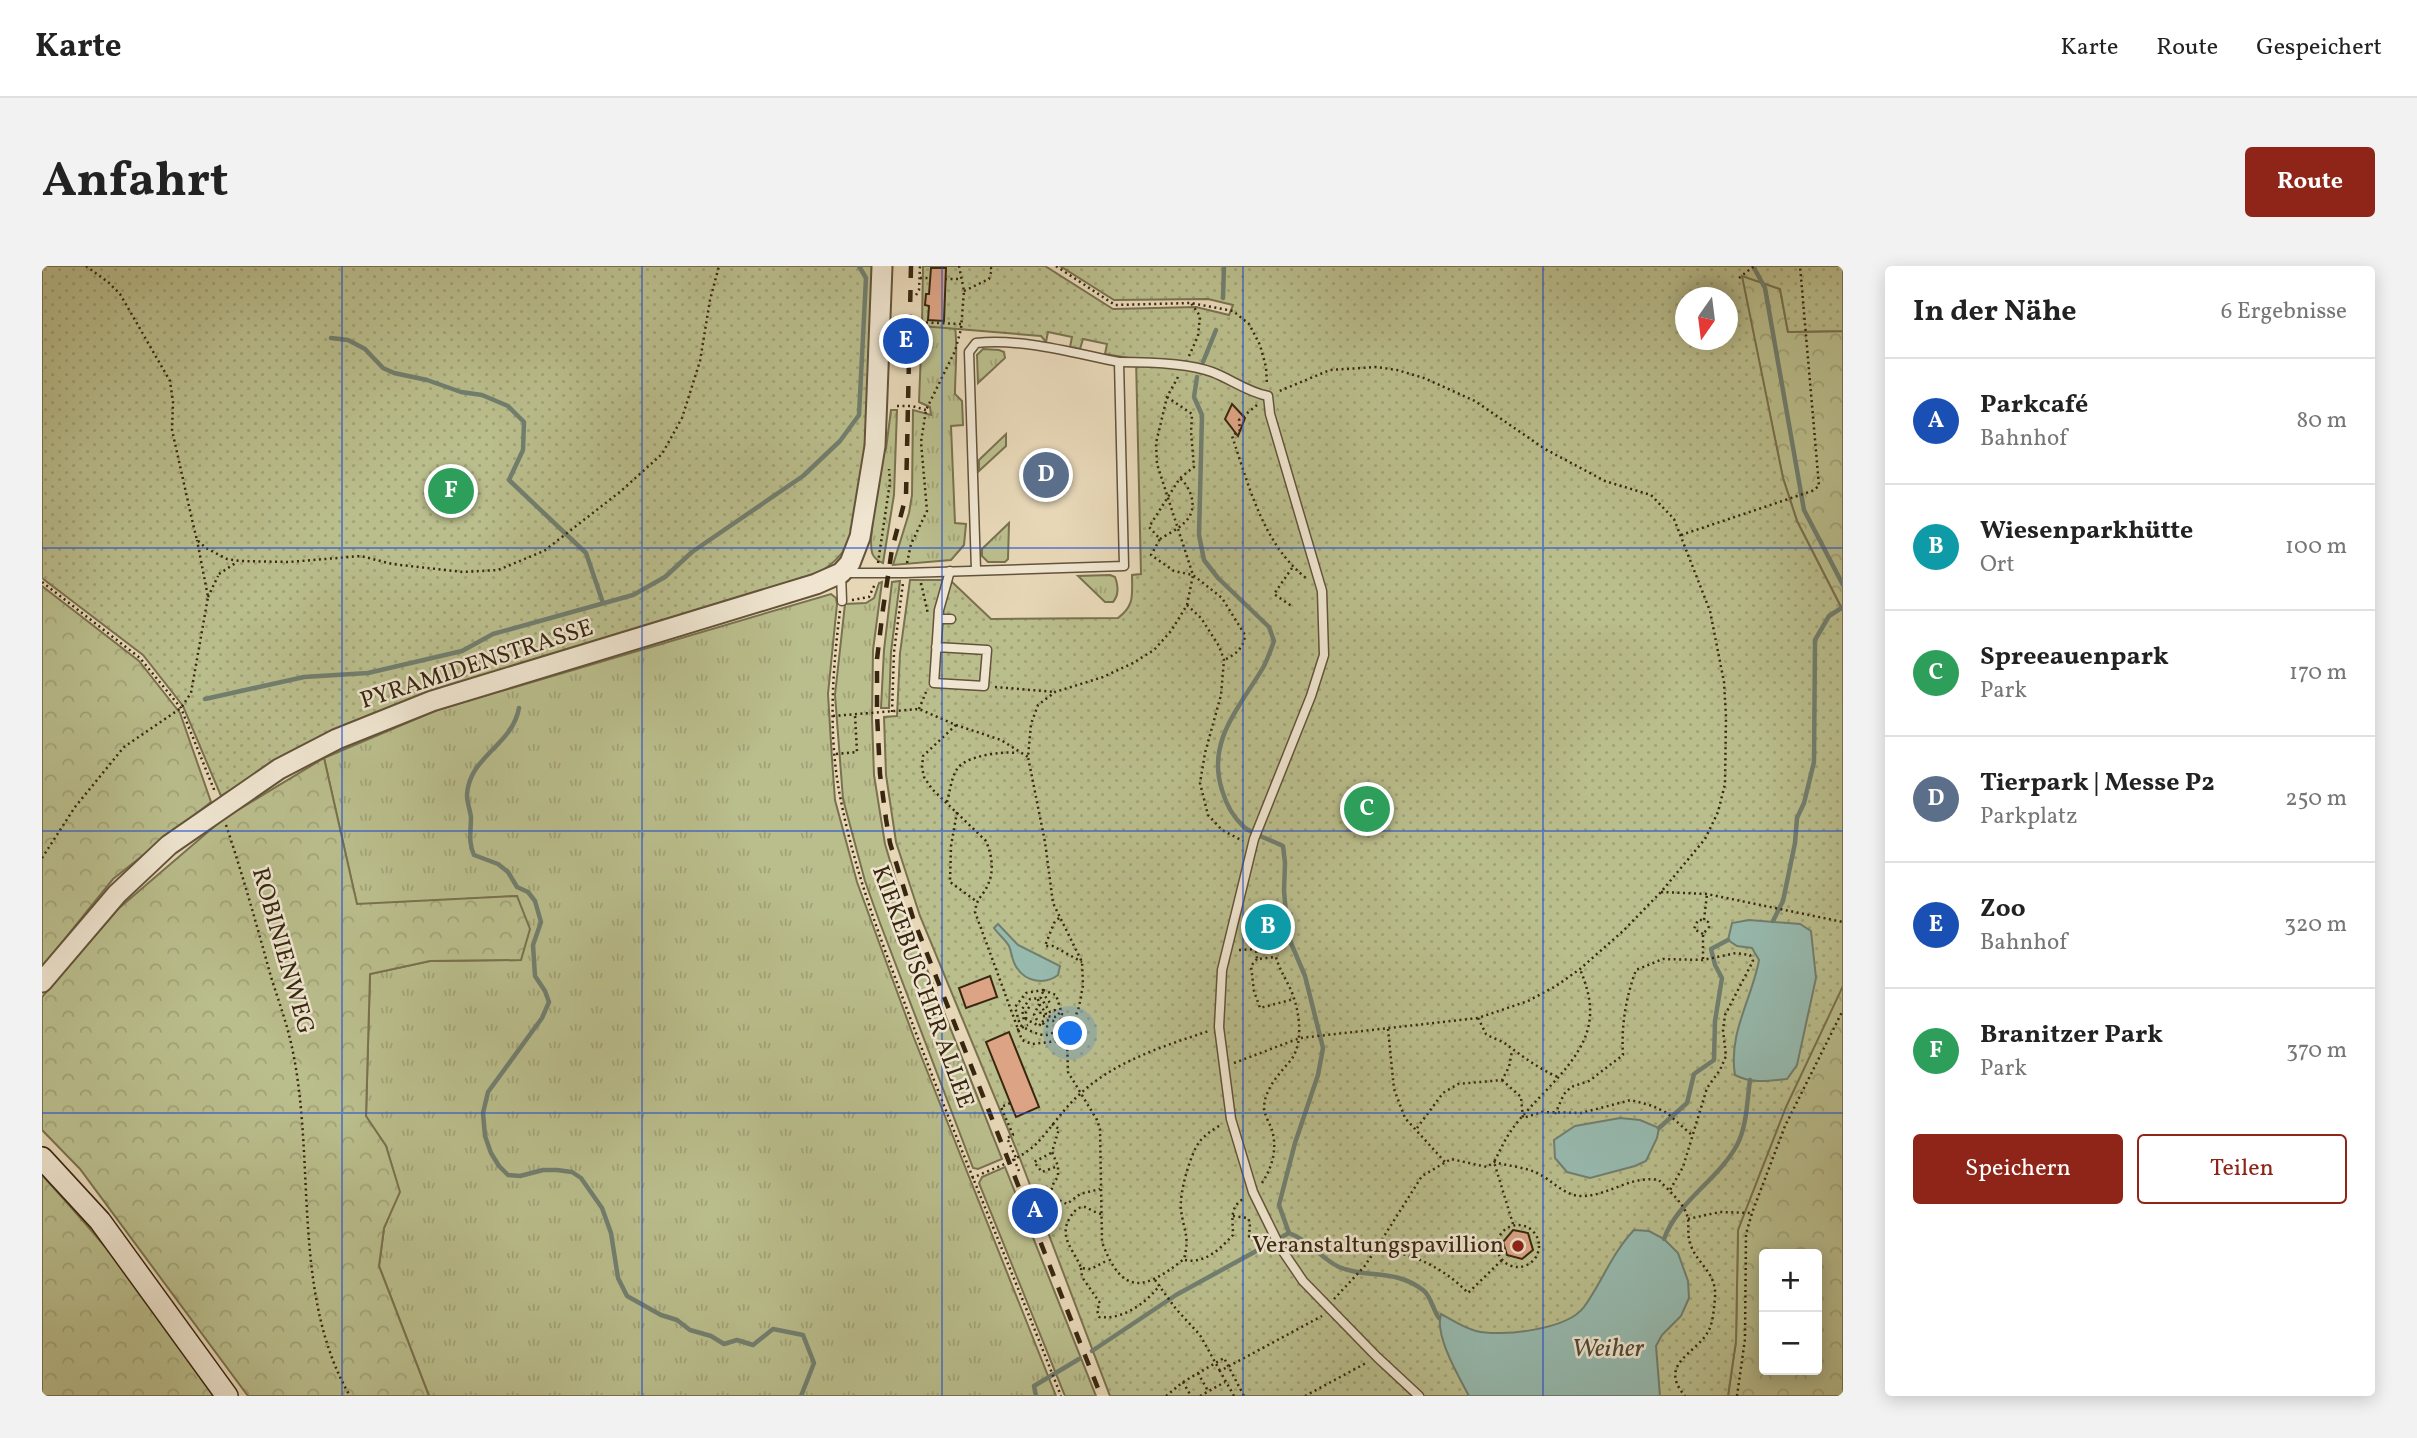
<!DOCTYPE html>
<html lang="de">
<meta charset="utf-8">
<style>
:root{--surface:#fff;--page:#f2f2f2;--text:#222;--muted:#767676;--line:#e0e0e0;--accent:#8f2418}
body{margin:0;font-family:Vollkorn,serif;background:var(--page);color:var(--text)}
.controls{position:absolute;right:21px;bottom:21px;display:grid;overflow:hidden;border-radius:7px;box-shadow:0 4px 18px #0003}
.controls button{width:63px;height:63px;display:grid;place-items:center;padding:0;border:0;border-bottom:2px solid var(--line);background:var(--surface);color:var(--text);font:35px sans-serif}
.compass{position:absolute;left:1633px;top:21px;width:63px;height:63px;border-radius:50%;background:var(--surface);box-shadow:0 4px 18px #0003;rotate:194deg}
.you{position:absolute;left:1029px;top:768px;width:24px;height:24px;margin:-18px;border:5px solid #fff;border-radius:50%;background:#1a73e8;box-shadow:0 0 0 10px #1a73e833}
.badge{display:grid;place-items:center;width:46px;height:46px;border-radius:50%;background:var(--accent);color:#fff;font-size:23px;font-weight:700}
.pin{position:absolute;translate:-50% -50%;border:4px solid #fff;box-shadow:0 2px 7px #0006}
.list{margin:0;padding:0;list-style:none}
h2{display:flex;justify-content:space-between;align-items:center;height:91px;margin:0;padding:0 28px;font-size:30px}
h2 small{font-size:23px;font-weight:400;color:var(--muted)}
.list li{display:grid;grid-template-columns:46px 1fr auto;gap:21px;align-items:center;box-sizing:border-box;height:126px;padding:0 28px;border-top:2px solid var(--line)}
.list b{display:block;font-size:26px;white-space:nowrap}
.list p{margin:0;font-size:23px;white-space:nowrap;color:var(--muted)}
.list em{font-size:23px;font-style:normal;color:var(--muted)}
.actions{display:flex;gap:14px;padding:21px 28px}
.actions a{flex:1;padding:16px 0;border:2px solid var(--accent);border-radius:7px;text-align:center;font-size:24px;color:var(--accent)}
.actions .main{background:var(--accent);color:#fff}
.map{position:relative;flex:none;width:1801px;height:1130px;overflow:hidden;border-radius:7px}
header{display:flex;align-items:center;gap:42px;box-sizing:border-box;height:98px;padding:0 35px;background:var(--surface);border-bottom:2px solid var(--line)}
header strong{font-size:33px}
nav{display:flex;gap:38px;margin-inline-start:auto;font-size:24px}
.intro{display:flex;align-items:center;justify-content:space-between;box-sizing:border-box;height:168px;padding:0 42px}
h1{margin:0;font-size:49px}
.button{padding:18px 32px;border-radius:7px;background:var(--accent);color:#fff;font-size:24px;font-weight:700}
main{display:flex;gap:42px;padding:0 42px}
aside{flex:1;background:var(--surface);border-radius:7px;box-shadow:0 4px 18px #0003}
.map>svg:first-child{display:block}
.grass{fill:url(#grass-tufts);stroke:#79724e;stroke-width:2}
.forest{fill:url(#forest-crowns);stroke:#79724e;stroke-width:2;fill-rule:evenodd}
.park{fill:url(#park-dots);stroke:#79724e;stroke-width:2;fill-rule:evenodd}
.water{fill:#97baaf;stroke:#717f6f;stroke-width:2}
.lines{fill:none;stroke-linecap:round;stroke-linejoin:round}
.stream{stroke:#717f6f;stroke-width:4.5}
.building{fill:#dca485;stroke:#382710;stroke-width:2}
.service-casing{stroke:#64533a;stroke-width:11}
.tertiary-casing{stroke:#64533a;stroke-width:23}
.secondary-casing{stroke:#382710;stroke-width:24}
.path{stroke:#382710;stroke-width:2.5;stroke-dasharray:2 3.5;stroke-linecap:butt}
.service{stroke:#efe5d0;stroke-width:8}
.tertiary{stroke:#efe5d0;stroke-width:19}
.secondary{stroke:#efe5d0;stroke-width:21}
.rail{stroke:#382710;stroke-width:4.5;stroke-dasharray:12 12;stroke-linecap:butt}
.grid{fill:none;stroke:#1d4ed8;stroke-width:2;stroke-opacity:0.55}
.poi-dot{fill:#8f2418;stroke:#efe5d0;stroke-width:2.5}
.labels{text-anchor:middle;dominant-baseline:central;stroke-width:5;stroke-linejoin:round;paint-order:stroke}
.street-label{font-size:24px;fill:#382710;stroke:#efe5d0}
.poi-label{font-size:24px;fill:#382710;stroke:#efe5d0;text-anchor:end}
.water-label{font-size:26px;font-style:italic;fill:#504c38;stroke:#efe5d0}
</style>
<header>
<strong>Karte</strong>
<nav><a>Karte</a><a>Route</a><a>Gespeichert</a></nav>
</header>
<div class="intro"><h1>Anfahrt</h1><a class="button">Route</a></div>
<main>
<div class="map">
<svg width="1801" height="1130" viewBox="0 0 1801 1130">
<defs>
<pattern id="grass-tufts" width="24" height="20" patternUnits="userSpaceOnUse" patternTransform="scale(1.75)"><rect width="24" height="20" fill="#babd8c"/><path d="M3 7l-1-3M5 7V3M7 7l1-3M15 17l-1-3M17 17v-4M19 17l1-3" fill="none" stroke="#a1a278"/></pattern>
<pattern id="forest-crowns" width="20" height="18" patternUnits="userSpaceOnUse" patternTransform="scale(1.75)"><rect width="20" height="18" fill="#babd8c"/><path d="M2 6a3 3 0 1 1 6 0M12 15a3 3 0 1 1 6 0" fill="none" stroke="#a1a278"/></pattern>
<pattern id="park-dots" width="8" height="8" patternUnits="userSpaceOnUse" patternTransform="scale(1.75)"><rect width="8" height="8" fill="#babd8c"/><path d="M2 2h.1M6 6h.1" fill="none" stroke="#a1a278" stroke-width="1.8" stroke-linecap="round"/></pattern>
</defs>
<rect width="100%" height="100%" fill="#e7d7b7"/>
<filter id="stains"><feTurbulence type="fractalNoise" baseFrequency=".00286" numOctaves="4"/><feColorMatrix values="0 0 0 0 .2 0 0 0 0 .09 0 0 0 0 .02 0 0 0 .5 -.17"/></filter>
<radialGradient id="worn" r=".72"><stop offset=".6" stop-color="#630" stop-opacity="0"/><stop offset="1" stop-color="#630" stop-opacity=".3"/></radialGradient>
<g class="grass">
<path d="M880 60 913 61C916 83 913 105 913 128L920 135 921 159 909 160 913 257 924 258 922 279 909 294 851 299 867 247 870 229 871 144 889 149 888 141 877 136Z"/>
<path d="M941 83 957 84 962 86 963 92 936 117 935 89Z"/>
<path d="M849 144H855L852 229 841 297C829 292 829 286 829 273L837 193 844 183Z"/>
<path d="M964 168V180L937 205V194Z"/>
<path d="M967 257 966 293 963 296H946L940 290V283Z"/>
<path d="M1068 309 1073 311C1076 319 1077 329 1071 336H1063L1036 310Z"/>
<path d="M858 315 849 386 847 442H839L842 384 850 316Z"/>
<path d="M840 316 831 384 830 452 832 509 843 578 866 655 960 893 936 903 931 902 838 657 823 615 801 533 793 429 803 338 824 337 832 332 837 317Z"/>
<path d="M789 328 794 332 795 338 786 428 790 493 793 534 815 616 872 772 1014 1130H387L337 1000 342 962 357 925 344 880 324 851 328 708 388 695 478 694 475 630 315 639 282 492 395 444Z"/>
<path d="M963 901 1054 1130H1023L937 917 940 911Z"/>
</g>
<g class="forest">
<path d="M1699 9 1738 23 1746 66 1801 65V345L1755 255 1741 212Z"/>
<path d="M0 320 97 395 138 447 169 536 71 613 0 701Z"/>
<path d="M282 492 315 638 475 630 488 663 479 694 388 695 328 708 324 850 344 880 358 926 342 962 337 1000 387 1130H206L38 903 0 864V731L76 643 181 553Z"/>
<path d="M1801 663V1130H1686L1694 1075 1696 964ZM1722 988H1775V1104H1722Z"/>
<path d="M0 909C64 979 124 1052 177 1130H0Z"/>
</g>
<g class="park">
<path d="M0 0H833L826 180 810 269C802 289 790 299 772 310L236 495 179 530 141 440 101 389 0 312Z"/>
<path d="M881 0H1003L1071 43 1154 41 1187 49 1191 39 1166 33 1072 34 1018 0H1801V65L1746 66 1738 23 1700 10 1741 212 1755 255 1801 345V720L1744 841 1696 964 1694 1075 1686 1130H1068L977 890 878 650 854 576 844 509 842 451 855 450 858 387 868 314H908L949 353 1076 352C1093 339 1090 329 1090 309L1099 308 1094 93 1063 88 1065 78 1041 73 1038 83 1028 81 1030 71 1006 66 1004 76 999 70 880 60ZM1644 32H1686V74H1644Z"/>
</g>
<g class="water">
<path d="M1707 654 1758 658 1769 665 1774 712 1755 799 1745 813C1726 815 1710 818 1693 809 1686 767 1710 733 1717 694L1710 682 1695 680 1686 674 1690 657Z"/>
<path d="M956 658 976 679 1018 700 1016 709C1003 719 984 716 975 702 970 696 970 687 967 680 963 673 956 668 952 662Z"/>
<path d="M1578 852 1598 854 1617 862 1615 872 1604 895 1593 900 1548 912 1525 906 1513 892 1512 874 1533 860Z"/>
<path d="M1592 964 1607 965 1622 973 1636 987 1646 1015 1647 1032 1639 1050 1620 1069 1614 1080 1618 1130H1427C1417 1111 1392 1069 1399 1048 1410 1054 1422 1062 1434 1065 1459 1071 1525 1064 1542 1041 1560 1016 1570 987 1592 964Z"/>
</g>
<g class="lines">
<g class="stream">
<path d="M1711 0 1723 22 1762 244 1801 319"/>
<path d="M1181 32 1182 0"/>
<path d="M289 72 306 74 323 83 341 102 352 107 385 114 419 126 440 129 466 140 482 156 481 184 467 214 544 287 561 337"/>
<path d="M1161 96 1174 64"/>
<path d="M1155 111 1152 131 1160 149 1157 269 1162 294 1176 312 1227 361 1232 375C1229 383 1226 392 1222 400 1199 440 1164 474 1180 524 1184 538 1191 551 1202 561 1212 569 1229 574 1241 580L1243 597 1242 625 1246 670 1263 710 1281 782 1276 809 1253 877 1237 939 1247 967"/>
<path d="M163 433 262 411 326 407 420 385 451 368 591 329 623 311 650 286 761 210 798 175 817 149 824 12 817 0"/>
<path d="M477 442C470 480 427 490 425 529 425 536 428 544 429 551 429 564 426 577 432 589L456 598 466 606 475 621 486 626 493 635 499 656 491 679 493 710 503 725 507 736 500 752 446 826 441 847 443 870 449 887 457 900 466 909 478 910 501 904H515L530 906 539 912 560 942 569 967 576 1012 585 1030 619 1049 635 1054 648 1064 669 1070 682 1078 695 1074 711 1079 731 1063 761 1069 772 1097 759 1130"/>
<path d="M1731 655 1741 635 1753 577 1755 552 1762 537 1772 496 1773 374 1787 350 1801 341"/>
<path d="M1617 862 1645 837 1652 808 1672 794 1673 755 1680 712 1673 699 1669 683 1686 674"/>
<path d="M1622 973C1635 936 1676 914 1695 879 1705 860 1705 835 1708 814"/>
<path d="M1050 1085 1134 1029 1247 967C1267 974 1278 992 1297 1001 1325 1013 1352 1002 1381 1024 1389 1030 1391 1044 1397 1052"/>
<path d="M994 1130 992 1120 1037 1093"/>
</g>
</g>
<g class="building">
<path d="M889 2H904L902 55 886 54 887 40 883 39 884 28H887Z"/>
<path d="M1190 138 1203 152 1196 170 1183 153Z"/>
<path d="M1233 650 1236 671 1218 673 1216 652Z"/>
<path d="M948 710 955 731 924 742 917 722Z"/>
<path d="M967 766 997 841 974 851 944 776Z"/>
<path d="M1471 964 1486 967 1491 984 1480 993 1465 989 1461 976Z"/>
</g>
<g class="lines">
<defs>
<g id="service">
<path d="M1077 96C1102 96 1146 97 1170 106 1189 113 1205 126 1226 130L1228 148 1280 325 1282 389 1269 430 1212 573 1180 704 1177 761 1189 853 1211 926 1238 981 1261 1015 1335 1091 1377 1130"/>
<path d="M800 335 799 307H863L1082 300 1077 96C1031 87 980 72 934 77L927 86 934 304"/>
<path d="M897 353H909"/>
<path d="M894 381 945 384 942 420 892 417 897 344 908 305"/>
</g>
<path id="tertiary" d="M0 716 75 628 127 579 237 503 295 473 390 435 774 318 799 307 808 297 818 271 833 180 840 0"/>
<path id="secondary" d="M0 892 58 955 185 1130"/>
</defs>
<use href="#service" class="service-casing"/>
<use href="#tertiary" class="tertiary-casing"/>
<use href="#secondary" class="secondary-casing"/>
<g class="path">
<path d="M44 0 66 16 78 28 128 115 131 136 130 164 151 258 155 274 164 282 185 293 198 295 247 296 319 290 350 298 421 306 456 304 502 285 579 225 620 188 640 152 658 95 668 34 677 0"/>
<path d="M1014 0 1073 39 1149 37 1191 45 1207 58 1218 79 1224 101 1225 119"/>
<path d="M878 12H888"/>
<path d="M1697 12 1712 0"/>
<path d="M903 13H919"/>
<path d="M922 25 947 13 950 3 947 0"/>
<path d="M874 29 877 24 878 0"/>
<path d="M873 56 919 58"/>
<path d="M1147 90 1156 70 1158 50 1149 37"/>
<path d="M1136 111 1125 131 1114 177 1115 198 1151 309 1145 339 1129 365 1112 384 1091 397 1061 411 1013 426 996 439 989 458 986 491 1003 576 1011 637 1040 696 1041 719 1037 741 1025 774 1026 806 1055 854 1058 863 1060 976C1080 1030 1102 1025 1142 993 1148 970 1142 967 1139 944 1137 928 1148 888 1158 875 1164 868 1172 863 1180 858"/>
<path d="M1125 131 1150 148 1149 166 1152 201 1138 212 1107 261 1118 273 1109 289 1132 305 1151 309 1180 332 1203 369C1202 382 1193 389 1182 394"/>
<path d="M1215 139 1197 154 1198 164 1190 170C1207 220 1221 278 1264 312"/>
<path d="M855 140H870L884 144"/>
<path d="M1639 269 1770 225 1777 220 1758 0"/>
<path d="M1118 273C1126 268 1136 263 1142 257 1157 244 1150 223 1138 212"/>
<path d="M836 297 848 216 847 203"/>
<path d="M865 297 869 278 885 245 879 176 884 144 913 85 919 63 922 25 917 0"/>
<path d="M1250 302 1232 328 1251 341"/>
<path d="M177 308 195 296"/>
<path d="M0 316 98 392 139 442 173 526"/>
<path d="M879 317 886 348"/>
<path d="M166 331 176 310"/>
<path d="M810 334 827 331 833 318"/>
<path d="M1145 339 1159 352 1177 380 1182 394 1179 429 1163 487 1158 517 1166 549 1180 564 1201 575"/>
<path d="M798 345C790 408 786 472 799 535 813 607 840 677 866 746 914 875 969 1002 1019 1130"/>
<path d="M953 421 1013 426"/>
<path d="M877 443 884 426"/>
<path d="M850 446 852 386 861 317"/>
<path d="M791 450 877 443 914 459 959 474 986 491"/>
<path d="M914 459 881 490 880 502 882 511 890 523 944 575C951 592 953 609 942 626 937 633 934 636 933 646L980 774 990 778 1025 774"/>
<path d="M794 488 815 486 813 449"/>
<path d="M905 536C908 526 909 512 915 503 923 490 960 485 974 487"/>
<path d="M915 546 909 580 908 616 934 635"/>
<path d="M184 559C201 610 215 660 229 711 236 733 244 755 249 777 275 891 248 1027 308 1130"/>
<path d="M0 592 33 541 82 481 139 442 149 427 166 331 155 274"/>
<path d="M1619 626 1665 628 1801 656"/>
<path d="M1017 652 1012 657 1003 680H1011L1040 696"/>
<path d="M1661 668 1652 663 1656 654H1662"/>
<path d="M1197 684 1215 683"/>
<path d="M1215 693 1209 700 1212 725 1218 742 1252 733"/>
<path d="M1661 693V668L1667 661 1666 656 1662 654 1665 628"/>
<path d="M1001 724 1014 729 1020 748C1015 777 997 771 978 759L973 741 984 727Z"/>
<path d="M1000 726 1008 737"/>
<path d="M996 733 997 738 1004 747 1003 750"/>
<path d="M998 746 1000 750 1014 751 1020 744"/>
<path d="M1436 752 1444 768C1450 772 1458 774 1464 778 1480 790 1497 803 1516 811"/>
<path d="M984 753V746L989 738"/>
<path d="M995 754 992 749 997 738"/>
<path d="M1000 756 1003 754 1011 755 1014 751"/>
<path d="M1006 760 1004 761 1000 756 997 760 984 753 982 755 980 743 988 733 999 732 1008 746 1013 744 1012 740"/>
<path d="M1346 763 1352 823 1363 852 1403 896"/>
<path d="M975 764 986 759"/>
<path d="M1192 797 1258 772 1436 752 1486 735 1514 720 1538 703 1581 665 1619 626 1663 573 1676 546 1683 518 1684 451 1682 416 1668 345 1632 253 1609 229 1563 215 1503 183 1433 135 1382 112 1355 104 1334 101 1288 104 1235 126"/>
<path d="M1460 814 1479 831 1481 852 1500 846 1539 847 1589 834 1611 840 1625 847 1651 870"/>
<path d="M968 837 959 841 971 869 965 872 974 892"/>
<path d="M1513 848 1522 828 1529 821 1547 815 1581 789C1579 760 1584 731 1594 704L1621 693 1661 694 1694 687 1708 689 1711 695 1683 749 1681 764 1684 790 1678 804 1665 822 1641 901 1628 924"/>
<path d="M1010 858 1017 863 1010 886 1016 900V911L1012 916 1009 925 1014 933 1025 938 1038 928 1058 923"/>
<path d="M1375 862 1401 827 1416 818 1460 814 1467 801 1470 785"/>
<path d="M1009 887 992 896 1000 906 1016 900"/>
<path d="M972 893 977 905 975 906"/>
<path d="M930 912C952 902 979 894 996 876 1010 861 1022 842 1038 828 1073 795 1122 780 1167 765"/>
<path d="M1220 917C1231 900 1236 881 1229 861 1226 855 1222 847 1222 841 1223 822 1238 807 1249 794 1263 775 1257 740 1247 720 1242 710 1237 702 1234 691L1215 693 1210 644 1225 643"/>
<path d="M1059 948C1054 947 1048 943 1043 941 1037 940 1032 945 1029 950 1015 971 1032 983 1039 1002L1049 1003 1066 994"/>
<path d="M1191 950 1206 952 1208 957 1207 970 1211 974 1220 971"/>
<path d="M1646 953 1678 946 1710 947"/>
<path d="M1471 958 1452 896C1457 887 1461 877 1467 868 1490 831 1545 797 1548 750 1549 733 1544 718 1538 703"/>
<circle cx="1476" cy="980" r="21"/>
<path d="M1334 983 1380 910 1409 893 1445 901 1452 896C1466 900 1482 901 1495 907 1509 913 1521 929 1538 930 1566 931 1587 909 1617 914 1626 924 1644 939 1646 953 1647 962 1645 971 1649 980 1657 1000 1675 1007 1673 1032 1672 1042 1671 1056 1667 1064 1655 1088 1615 1097 1643 1130"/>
<path d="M1143 994C1163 998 1178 983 1191 969 1191 954 1187 942 1201 933"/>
<path d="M1039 1002 1040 1011 1058 1037 1055 1044 1057 1051C1081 1054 1103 1038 1118 1019"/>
<path d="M1113 1014 1134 1043 1158 1069 1178 1105"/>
<path d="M1292 1033 1322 1001 1334 983C1370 987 1401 1001 1426 1027L1460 994"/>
<path d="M1156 1107 1166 1125"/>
<path d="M1141 1116 1149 1130"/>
<path d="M1124 1130 1141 1116 1182 1092 1202 1130"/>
<path d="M1158 1130 1183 1116"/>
<path d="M1192 1130 1178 1105 1280 1050"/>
<path d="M1263 1130 1326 1096"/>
<path d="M1695 1130 1703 1073 1704 968 1710 947 1743 860 1801 744"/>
</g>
<use href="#service" class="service"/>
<use href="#tertiary" class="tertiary"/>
<use href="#secondary" class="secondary"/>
<path class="rail" d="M869 0 864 230 850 283 841 343 835 393V448L838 508 844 553 848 577 871 652 1059 1130"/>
</g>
<path class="grid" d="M300 0V1130M600 0V1130M900 0V1130M1201 0V1130M1501 0V1130M0 282H1801M0 565H1801M0 847H1801"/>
<circle class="poi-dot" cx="1476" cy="980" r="7"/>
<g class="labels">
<g class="street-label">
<text transform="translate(435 399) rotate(-18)">PYRAMIDENSTRASSE</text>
<text transform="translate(240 685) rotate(74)">ROBINIENWEG</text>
<text transform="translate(880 721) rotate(70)">KIEKEBUSCHER ALLEE</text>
</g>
<g class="poi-label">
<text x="1462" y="980">Veranstaltungspavillion</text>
</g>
<g class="water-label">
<text x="1566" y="1083">Weiher</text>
</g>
</g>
<rect width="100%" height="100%" filter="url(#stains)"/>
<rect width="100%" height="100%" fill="url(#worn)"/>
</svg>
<div class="controls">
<button>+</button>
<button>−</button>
</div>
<svg class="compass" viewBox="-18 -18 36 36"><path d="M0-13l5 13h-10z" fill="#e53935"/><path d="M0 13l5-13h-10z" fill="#767676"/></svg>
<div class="you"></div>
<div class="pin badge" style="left:993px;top:945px;background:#1a4fb4">A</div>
<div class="pin badge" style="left:1226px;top:661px;background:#0f9aa8">B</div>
<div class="pin badge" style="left:1325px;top:543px;background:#2e9e5b">C</div>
<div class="pin badge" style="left:1004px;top:209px;background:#5c6f8a">D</div>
<div class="pin badge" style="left:864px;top:75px;background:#1a4fb4">E</div>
<div class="pin badge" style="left:409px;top:225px;background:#2e9e5b">F</div>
</div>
<aside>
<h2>In der Nähe<small>6 Ergebnisse</small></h2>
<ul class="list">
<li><span class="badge" style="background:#1a4fb4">A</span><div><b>Parkcafé</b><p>Bahnhof</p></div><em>80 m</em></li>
<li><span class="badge" style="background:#0f9aa8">B</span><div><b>Wiesenparkhütte</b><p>Ort</p></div><em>100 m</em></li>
<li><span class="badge" style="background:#2e9e5b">C</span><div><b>Spreeauenpark</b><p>Park</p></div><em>170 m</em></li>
<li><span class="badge" style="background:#5c6f8a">D</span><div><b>Tierpark | Messe P2</b><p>Parkplatz</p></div><em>250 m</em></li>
<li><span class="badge" style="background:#1a4fb4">E</span><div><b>Zoo</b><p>Bahnhof</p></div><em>320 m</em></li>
<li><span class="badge" style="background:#2e9e5b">F</span><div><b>Branitzer Park</b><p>Park</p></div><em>370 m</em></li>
</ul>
<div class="actions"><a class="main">Speichern</a><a>Teilen</a></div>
</aside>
</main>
